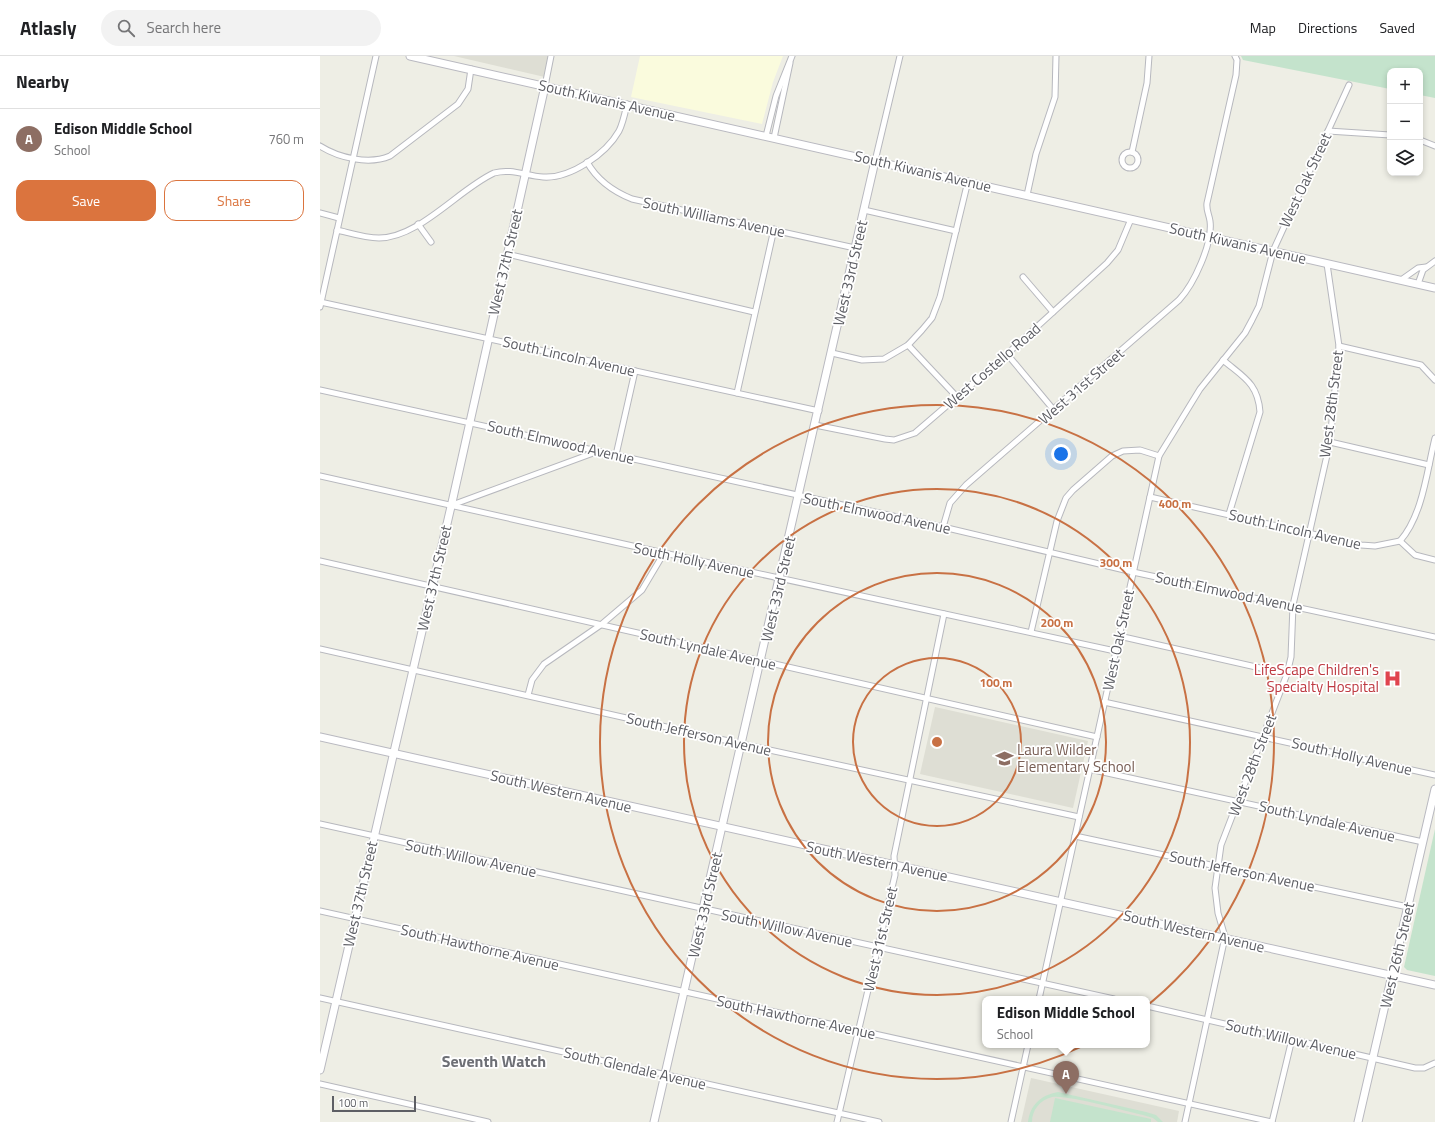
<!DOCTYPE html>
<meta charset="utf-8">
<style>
:root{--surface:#fff;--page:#f2f2f2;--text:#202124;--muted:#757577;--line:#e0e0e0;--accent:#db743e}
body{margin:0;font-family:"Titillium Web",sans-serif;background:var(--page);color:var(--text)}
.controls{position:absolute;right:12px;top:12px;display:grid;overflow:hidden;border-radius:8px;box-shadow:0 2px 6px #0003}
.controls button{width:36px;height:36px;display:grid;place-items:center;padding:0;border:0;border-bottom:1px solid var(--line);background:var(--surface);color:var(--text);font:20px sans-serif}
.scale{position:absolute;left:12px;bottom:10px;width:84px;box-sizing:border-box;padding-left:4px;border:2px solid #5d5e64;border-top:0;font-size:11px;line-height:14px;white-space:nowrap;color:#5d5e64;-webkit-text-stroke:3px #fff;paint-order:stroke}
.you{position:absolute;left:741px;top:398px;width:14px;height:14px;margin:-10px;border:3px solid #fff;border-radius:50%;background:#1a73e8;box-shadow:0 0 0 6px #1a73e833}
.badge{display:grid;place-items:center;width:26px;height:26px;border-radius:50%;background:var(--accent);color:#fff;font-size:13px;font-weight:700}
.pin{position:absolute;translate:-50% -33px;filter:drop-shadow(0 1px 2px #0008)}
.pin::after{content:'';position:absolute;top:21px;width:14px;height:12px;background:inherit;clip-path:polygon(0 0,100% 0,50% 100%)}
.popup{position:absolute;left:662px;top:940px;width:168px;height:52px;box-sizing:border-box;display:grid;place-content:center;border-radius:8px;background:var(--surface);filter:drop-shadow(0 1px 3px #0005);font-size:13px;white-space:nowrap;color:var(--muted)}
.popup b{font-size:15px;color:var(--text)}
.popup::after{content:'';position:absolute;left:50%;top:100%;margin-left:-8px;border:8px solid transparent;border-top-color:var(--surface)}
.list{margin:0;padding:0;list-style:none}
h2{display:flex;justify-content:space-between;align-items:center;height:52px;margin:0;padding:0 16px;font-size:17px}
h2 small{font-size:13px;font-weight:400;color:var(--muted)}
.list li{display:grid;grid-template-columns:26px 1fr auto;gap:12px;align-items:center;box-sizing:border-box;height:60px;padding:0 16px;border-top:1px solid var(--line)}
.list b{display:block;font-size:15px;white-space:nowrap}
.list p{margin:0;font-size:13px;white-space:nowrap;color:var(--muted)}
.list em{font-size:13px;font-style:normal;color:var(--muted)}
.actions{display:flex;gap:8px;padding:12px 16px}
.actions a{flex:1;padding:9px 0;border:1px solid var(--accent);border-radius:12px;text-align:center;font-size:14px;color:var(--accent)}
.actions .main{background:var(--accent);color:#fff}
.icon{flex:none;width:22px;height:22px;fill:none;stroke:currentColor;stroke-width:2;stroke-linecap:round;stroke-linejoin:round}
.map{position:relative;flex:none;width:1115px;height:1066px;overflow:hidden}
header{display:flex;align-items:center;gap:24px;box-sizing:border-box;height:56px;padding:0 20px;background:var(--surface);border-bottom:1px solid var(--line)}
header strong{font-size:19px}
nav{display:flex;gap:22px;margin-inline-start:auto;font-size:14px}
.search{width:280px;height:36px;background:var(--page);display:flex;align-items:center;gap:10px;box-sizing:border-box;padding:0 14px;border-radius:22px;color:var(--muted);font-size:15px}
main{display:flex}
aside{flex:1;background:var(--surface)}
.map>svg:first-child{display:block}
.commercial{fill:#fafbdd}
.education{fill:#deded4}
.green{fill:#c4e3cc}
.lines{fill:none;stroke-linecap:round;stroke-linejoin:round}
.street-casing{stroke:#b7b8be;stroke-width:7}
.secondary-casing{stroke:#b9b9c0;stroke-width:9}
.street{stroke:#fff;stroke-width:5}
.secondary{stroke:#fff;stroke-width:7}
.ring{fill:none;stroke:#c87144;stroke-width:2}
.labels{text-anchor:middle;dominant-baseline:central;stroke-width:3.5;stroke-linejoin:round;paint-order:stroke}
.street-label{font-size:15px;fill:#5d5e64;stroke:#fff}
.health-label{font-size:15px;fill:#be3a42;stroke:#fff;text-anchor:end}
.education-label{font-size:15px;fill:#785e54;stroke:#fff;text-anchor:start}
.neighbourhood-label{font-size:16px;font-weight:bold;fill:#6e7076;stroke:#fff}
.centre{fill:#c87144;stroke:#fff;stroke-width:2}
.ring-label{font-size:12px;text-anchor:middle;font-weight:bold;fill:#c87144;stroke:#fff;stroke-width:3.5;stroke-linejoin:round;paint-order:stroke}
</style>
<header>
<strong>Atlasly</strong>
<div class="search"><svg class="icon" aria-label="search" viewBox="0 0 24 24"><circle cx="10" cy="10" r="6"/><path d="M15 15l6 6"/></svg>Search here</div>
<nav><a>Map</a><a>Directions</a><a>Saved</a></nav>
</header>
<main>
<aside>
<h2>Nearby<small></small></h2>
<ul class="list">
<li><span class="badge" style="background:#8d6e63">A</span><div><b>Edison Middle School</b><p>School</p></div><em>760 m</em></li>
</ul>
<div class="actions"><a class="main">Save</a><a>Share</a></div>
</aside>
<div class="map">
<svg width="1115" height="1066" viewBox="0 0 1115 1066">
<rect width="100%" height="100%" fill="#eeeee5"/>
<path class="commercial" d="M320 0H463L453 26 442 68 311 41Z"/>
<g class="education">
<path d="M134 0H233L229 22Z"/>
<path d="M615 651 768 685 753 752 600 718Z"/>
<path d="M711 1022 859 1055 857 1066H701Z"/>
</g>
<g class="green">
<path d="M921 0H1115V42L1100 39V15H1070V33L923 4Z"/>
<path d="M1115 773V920L1087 914 1084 911Z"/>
<path d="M738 1036 826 1056 836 1059 843 1066H838L833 1062 823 1059C806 1055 745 1038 732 1041 720 1044 712 1054 712 1066H708C710 1049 721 1039 738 1036Z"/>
<path d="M735 1042 831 1063V1066H730Z"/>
</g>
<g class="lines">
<defs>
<g id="street">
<path d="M225 30 231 0"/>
<path d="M1008 75 1070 79"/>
<path d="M446 80 456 40 472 0"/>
<path d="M454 82 470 7"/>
<path d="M1100 84 1115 90"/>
<path d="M0 90C19 102 49 109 70 100L138 48 148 33 151 13"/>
<circle cx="810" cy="104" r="8"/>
<path d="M812 96 827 27 829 0"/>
<path d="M555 105 580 0"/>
<path d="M267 106C277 124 292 135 312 143L535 192"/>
<path d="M707 139 716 98 735 41 736 0"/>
<path d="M544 154 636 175"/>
<path d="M0 157 19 162"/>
<path d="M98 168 111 186"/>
<path d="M17 174C30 177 45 182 59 182 99 182 139 133 174 117 191 112 206 120 223 121 250 123 286 98 299 75 303 67 305 57 307 48"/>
<path d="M187 198 434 256"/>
<path d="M703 221 733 256"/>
<path d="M1081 224 1098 212 1106 211"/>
<path d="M1098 228 1103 214 1115 205"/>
<path d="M0 246 499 355"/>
<path d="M0 251 56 0"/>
<path d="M588 289 637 341"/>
<path d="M1019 290 1101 309 1115 324"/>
<path d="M512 297 542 304 564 303 588 289 602 274 612 262 620 241 648 125"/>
<path d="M687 298 733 353"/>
<path d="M903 304C923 321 938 327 940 356L909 458"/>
<path d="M0 334 623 471 813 516 1115 581"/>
<path d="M417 337 454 173"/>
<path d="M495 369 565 383 574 384 595 377 687 298 787 207 798 194 811 163"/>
<path d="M1010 386 1109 409"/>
<path d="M296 399 315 315"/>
<path d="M0 420 344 497 795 595"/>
<path d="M830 441 1041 489 1055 490 1080 485"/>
<path d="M132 449 276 396"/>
<path d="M623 471 630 447 646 429 859 244C874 228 893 187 890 165 889 158 886 154 887 147L916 19 917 4 915 0"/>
<path d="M1080 485C1103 459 1107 414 1115 382"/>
<path d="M1080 485 1095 499 1115 504"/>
<path d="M0 505 777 681"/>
<path d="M711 576 737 465 746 442 753 434 792 400 803 395 820 394 839 400"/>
<path d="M799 580 967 618"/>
<path d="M0 593 422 688 759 761"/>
<path d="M208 639 212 624 224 608 282 568 322 534 344 497"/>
<path d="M784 646 1115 719"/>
<path d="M769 713 1103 786"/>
<path d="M0 768 794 943"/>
<path d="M755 780 1088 851"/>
<path d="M0 855 952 1066"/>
<path d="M0 942 559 1066"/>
<path d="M719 943 839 400 880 333 925 277 932 264 939 250 953 195 1029 29"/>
<path d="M827 950 1095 1012H1104L1115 1007"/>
<path d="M0 1028 168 1066"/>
<path d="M517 1066 575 819 574 800 624 558"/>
<path d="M691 1066 708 989"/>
<path d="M865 1066 905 881 898 857 895 832 901 789 967 618 971 601 973 549 1010 386 1019 290 1007 208"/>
<path d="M952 1066 972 983"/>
</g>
<g id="secondary">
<path d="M90 0 1115 232"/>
<path d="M0 681 1115 929"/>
<path d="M0 1014 133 442 225 30"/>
<path d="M334 1066 555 105"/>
<path d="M1038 1066 1115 733"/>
</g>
</defs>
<use href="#street" class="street-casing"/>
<use href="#secondary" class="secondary-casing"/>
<use href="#street" class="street"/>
<use href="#secondary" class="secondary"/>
</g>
<g class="ring">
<circle cx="617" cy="686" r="84"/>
<circle cx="617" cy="686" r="169"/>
<circle cx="617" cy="686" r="253"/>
<circle cx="617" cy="686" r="337"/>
</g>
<defs>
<symbol id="hospital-bare" viewBox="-9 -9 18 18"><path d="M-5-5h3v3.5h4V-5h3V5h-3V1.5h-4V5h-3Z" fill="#e0444e" stroke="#fff" stroke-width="2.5" paint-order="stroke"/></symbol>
<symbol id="school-bare" viewBox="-9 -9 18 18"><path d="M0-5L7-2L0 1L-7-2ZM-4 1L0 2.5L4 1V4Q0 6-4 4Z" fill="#8d6e63" stroke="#fff" stroke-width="2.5" paint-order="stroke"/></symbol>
</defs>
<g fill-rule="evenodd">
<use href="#hospital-bare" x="1060" y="610" width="25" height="25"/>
<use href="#school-bare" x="672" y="690" width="25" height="25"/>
</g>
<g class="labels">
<g class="street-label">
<text transform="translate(287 44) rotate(13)">South Kiwanis Avenue</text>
<text transform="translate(603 115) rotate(13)">South Kiwanis Avenue</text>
<text transform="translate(985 124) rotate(-65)">West Oak Street</text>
<text transform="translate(394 161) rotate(12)">South Williams Avenue</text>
<text transform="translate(918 187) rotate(13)">South Kiwanis Avenue</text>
<text transform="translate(185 206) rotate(-77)">West 37th Street</text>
<text transform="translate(530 217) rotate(-77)">West 33rd Street</text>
<text transform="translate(249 300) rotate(13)">South Lincoln Avenue</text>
<text transform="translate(672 310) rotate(-41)">West Costello Road</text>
<text transform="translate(761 330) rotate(-41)">West 31st Street</text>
<text transform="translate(1011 348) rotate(-83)">West 28th Street</text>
<text transform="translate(241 386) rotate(13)">South Elmwood Avenue</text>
<text transform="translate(557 457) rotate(12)">South Elmwood Avenue</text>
<text transform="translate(975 473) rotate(13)">South Lincoln Avenue</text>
<text transform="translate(374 504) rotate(12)">South Holly Avenue</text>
<text transform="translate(114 522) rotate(-77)">West 37th Street</text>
<text transform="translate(458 533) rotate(-77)">West 33rd Street</text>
<text transform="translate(909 536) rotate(12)">South Elmwood Avenue</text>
<text transform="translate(798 584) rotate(-78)">West Oak Street</text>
<text transform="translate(388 593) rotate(13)">South Lyndale Avenue</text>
<text transform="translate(379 678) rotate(13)">South Jefferson Avenue</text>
<text transform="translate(1032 700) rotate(13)">South Holly Avenue</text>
<text transform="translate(932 709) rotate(-69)">West 28th Street</text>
<text transform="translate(241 735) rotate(13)">South Western Avenue</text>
<text transform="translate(1007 765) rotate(13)">South Lyndale Avenue</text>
<text transform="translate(151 802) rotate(12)">South Willow Avenue</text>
<text transform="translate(557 805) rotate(12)">South Western Avenue</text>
<text transform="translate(922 815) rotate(12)">South Jefferson Avenue</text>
<text transform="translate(40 838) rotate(-77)">West 37th Street</text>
<text transform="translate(385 849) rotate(-77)">West 33rd Street</text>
<text transform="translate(467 872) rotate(12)">South Willow Avenue</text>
<text transform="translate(874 875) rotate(13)">South Western Avenue</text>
<text transform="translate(560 883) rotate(-77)">West 31st Street</text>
<text transform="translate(160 891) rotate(13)">South Hawthorne Avenue</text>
<text transform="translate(1077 899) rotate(-77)">West 26th Street</text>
<text transform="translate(476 961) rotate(12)">South Hawthorne Avenue</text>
<text transform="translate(971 983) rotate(13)">South Willow Avenue</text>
<text transform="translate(315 1012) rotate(13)">South Glendale Avenue</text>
</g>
<g class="health-label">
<text x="1059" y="613">LifeScape Children's<tspan x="1059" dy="17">Specialty Hospital</tspan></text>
</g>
<g class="education-label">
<text x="697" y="693">Laura Wilder<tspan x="697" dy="17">Elementary School</tspan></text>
</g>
<g class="neighbourhood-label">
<text x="174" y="1005">Seventh Watch</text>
</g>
</g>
<circle cx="617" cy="686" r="6" class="centre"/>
<g class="ring-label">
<text x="855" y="452">400 m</text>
<text x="796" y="511">300 m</text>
<text x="737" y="571">200 m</text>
<text x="676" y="631">100 m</text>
</g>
</svg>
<div class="controls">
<button>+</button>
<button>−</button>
<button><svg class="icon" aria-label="layers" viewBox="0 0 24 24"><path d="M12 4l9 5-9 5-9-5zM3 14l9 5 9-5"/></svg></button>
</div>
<div class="scale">100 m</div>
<div class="you"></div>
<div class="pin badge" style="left:746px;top:1038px;background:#8d6e63">A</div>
<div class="popup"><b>Edison Middle School</b>School</div>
</div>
</main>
